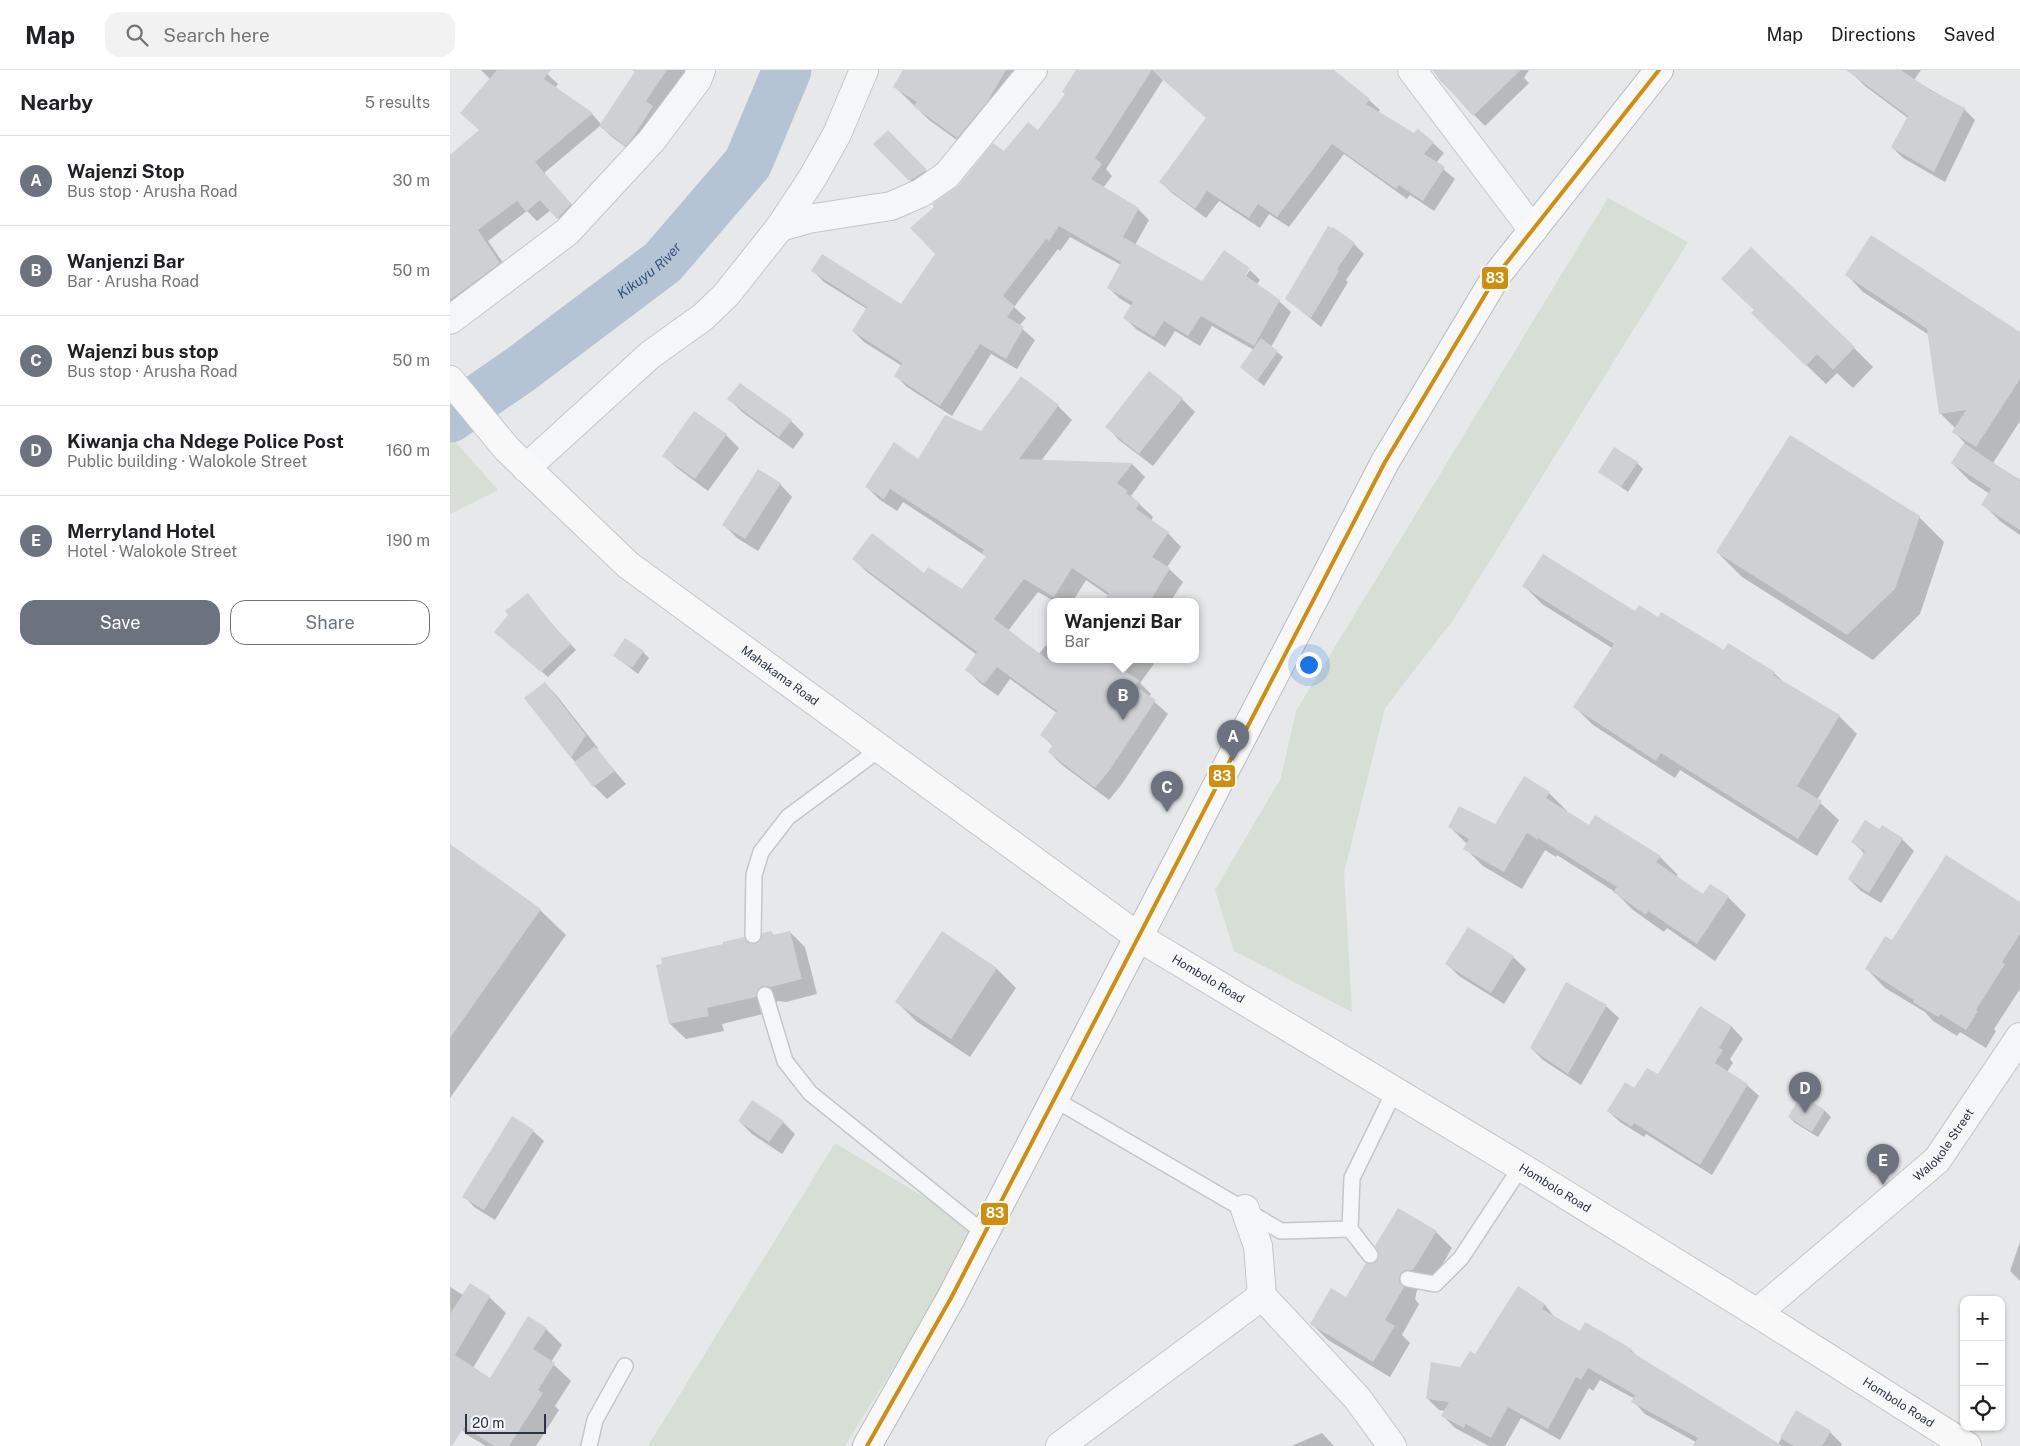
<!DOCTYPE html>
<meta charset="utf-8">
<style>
:root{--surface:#fff;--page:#f2f2f2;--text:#202124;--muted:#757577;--line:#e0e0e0;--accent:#6c737f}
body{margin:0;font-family:"Public Sans",sans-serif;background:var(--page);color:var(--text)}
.controls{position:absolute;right:15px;bottom:15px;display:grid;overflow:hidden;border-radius:10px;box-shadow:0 1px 4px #0004}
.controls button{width:45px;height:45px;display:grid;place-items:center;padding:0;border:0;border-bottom:1px solid var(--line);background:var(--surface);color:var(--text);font:25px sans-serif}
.scale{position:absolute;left:15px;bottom:12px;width:81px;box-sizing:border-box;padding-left:5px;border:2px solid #2b3445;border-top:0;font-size:14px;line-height:18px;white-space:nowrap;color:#2b3445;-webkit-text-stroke:4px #f4f6f9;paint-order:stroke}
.you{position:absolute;left:858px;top:594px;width:18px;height:18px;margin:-12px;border:4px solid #fff;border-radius:50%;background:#1a73e8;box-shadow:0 0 0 8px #1a73e833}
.badge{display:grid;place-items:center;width:32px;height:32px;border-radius:50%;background:var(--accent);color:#fff;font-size:16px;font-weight:700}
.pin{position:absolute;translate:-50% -41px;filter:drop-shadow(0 1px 2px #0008)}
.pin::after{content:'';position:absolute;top:26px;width:18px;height:15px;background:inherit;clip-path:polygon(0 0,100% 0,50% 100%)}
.popup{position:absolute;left:597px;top:528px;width:152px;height:65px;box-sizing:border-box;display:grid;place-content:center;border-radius:10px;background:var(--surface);filter:drop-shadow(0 1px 4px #0005);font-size:16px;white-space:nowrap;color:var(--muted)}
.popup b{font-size:19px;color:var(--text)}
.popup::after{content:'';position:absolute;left:50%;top:100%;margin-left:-10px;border:10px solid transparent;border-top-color:var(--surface)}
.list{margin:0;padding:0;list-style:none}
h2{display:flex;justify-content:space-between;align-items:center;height:65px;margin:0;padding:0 20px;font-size:21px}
h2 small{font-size:16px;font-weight:400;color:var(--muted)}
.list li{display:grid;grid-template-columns:32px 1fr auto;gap:15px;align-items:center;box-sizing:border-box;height:90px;padding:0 20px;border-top:1px solid var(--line)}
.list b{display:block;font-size:19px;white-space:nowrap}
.list p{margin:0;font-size:16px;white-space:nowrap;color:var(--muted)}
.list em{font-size:16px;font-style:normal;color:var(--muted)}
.actions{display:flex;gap:10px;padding:15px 20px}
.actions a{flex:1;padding:11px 0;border:1px solid var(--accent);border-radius:15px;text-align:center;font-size:18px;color:var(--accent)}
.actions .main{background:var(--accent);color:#fff}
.icon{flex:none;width:28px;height:28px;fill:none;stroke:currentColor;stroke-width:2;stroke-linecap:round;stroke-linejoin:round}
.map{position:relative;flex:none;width:1570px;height:1376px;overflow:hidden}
header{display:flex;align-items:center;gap:30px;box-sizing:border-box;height:70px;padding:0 25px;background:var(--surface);border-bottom:1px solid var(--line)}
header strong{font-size:24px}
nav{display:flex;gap:28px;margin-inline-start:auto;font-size:18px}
.search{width:350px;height:45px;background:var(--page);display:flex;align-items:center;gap:12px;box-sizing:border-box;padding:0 18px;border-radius:15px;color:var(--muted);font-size:19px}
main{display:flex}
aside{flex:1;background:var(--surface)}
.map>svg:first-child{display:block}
.green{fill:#d6ded6}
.shadow{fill:#0003}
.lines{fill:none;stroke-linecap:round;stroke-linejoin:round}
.river{stroke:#b4c4d5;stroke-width:49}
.building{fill:#ced0d3}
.lane-casing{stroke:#c4c6c8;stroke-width:18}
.street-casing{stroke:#c4c6c8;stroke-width:30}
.secondary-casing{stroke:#c4c6c8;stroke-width:30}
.highway-casing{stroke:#b8bbbf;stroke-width:30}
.lane{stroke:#f5f6f7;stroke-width:15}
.street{stroke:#f5f6f7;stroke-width:28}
.secondary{stroke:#f8f8f8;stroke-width:28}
.highway{stroke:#f8f8f8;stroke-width:28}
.bus-1-casing{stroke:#f4f6f9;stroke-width:8}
.bus-1{stroke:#ce8f0e;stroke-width:4}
.labels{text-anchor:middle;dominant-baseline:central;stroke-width:4;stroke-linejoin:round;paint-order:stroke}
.street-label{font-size:12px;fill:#2b3445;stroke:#f4f6f9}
.water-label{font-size:14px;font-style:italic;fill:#34527a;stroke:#f4f6f9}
.line-badge{stroke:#f4f6f9;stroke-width:2}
.badge-label{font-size:14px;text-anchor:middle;font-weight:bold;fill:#fff}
</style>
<header>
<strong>Map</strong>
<div class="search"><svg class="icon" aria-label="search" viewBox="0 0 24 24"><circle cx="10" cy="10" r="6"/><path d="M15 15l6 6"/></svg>Search here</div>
<nav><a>Map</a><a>Directions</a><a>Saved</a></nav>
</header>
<main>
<aside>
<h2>Nearby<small>5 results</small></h2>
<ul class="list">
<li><span class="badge">A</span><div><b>Wajenzi Stop</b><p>Bus stop · Arusha Road</p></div><em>30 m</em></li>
<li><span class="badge">B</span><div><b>Wanjenzi Bar</b><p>Bar · Arusha Road</p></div><em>50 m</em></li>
<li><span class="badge">C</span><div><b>Wajenzi bus stop</b><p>Bus stop · Arusha Road</p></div><em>50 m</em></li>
<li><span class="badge">D</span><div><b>Kiwanja cha Ndege Police Post</b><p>Public building · Walokole Street</p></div><em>160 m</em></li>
<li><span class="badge">E</span><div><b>Merryland Hotel</b><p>Hotel · Walokole Street</p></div><em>190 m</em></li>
</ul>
<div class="actions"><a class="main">Save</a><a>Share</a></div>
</aside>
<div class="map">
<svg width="1570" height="1376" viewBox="0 0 1570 1376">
<rect width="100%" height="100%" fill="#e6e8ea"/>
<g class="green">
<path d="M1158 128 1238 172 1003 550 935 638 894 803 902 942 784 881 765 820 831 708 846 641Z"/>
<path d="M1 367 48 420 0 444V368Z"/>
<path d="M385 1073 528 1160 395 1376H198Z"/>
</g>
<g class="shadow">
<path d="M31 0H93L108 14 105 18 142 44 151 54 186 2 183 0H236L207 42 188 86 162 67 150 56 94 103 131 145 118 159 101 140 87 151 77 141 38 171 60 203 0 249V87L30 61 41 10Z"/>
<path d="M455 0H579L522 81 479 50 444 16Z"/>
<path d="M627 0H703L713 10 656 99 662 106 653 118 688 139 699 150 685 175 753 213 775 182 799 199H798L792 211 800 200 810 210 806 215 829 231 841 242 821 277 833 287 814 316 791 297 804 280 762 256 750 276 725 261 715 277 686 259 675 248 682 236 669 228 658 217 671 195 620 167 610 181 608 179 564 237 576 248 569 256 585 270 567 299 541 284 502 346 457 317 446 306 452 296 414 272 403 261 417 239 374 212 363 201 451 236 554 82 588 62 616 25Z"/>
<path d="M738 0H882L919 30 930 40 928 43 965 65 983 73 994 83 986 93 1005 109 984 141 960 125 957 129 894 84 839 157 819 144 810 158 769 131 756 148 722 123 711 112 757 49Z"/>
<path d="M984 0H1079L1074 8 1079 13 1035 56 990 10Z"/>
<path d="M1408 0H1471L1464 10 1514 39 1525 50 1495 112 1453 88 1442 77 1458 48 1415 16 1404 5Z"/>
<path d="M438 62 488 113 473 123 425 74Z"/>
<path d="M904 174 914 184 896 210 898 212 871 257 837 229Z"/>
<path d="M1397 205 1570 264V351L1543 393 1570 410V465L1551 452 1533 434 1540 424 1520 411 1502 393 1515 373 1504 362 1506 359 1490 343 1479 265 1413 222Z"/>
<path d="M1322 262 1404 278 1423 297 1403 318 1387 303 1376 314Z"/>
<path d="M571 308 608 336 622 350 591 391 682 394 695 407 681 426 703 447 701 451 718 463 731 477 717 497 733 512 721 531H655L659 526 636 510 623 531H604L588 522 558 561 589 584 596 575 600 579V589H615L620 592 623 589H699L704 594 690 613 701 624 699 627 718 644 672 714 659 730 612 695 599 682 603 676 592 665 607 643 560 609 548 626 530 613 517 600 527 585 417 502 404 489 474 505 512 521 537 487 453 432 447 441 430 430 417 417 469 390 531 363Z"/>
<path d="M279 329 341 351 354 364 343 379 292 342Z"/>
<path d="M732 329 745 342 703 396 669 370 657 357Z"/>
<path d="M245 343 276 365 289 378 258 421 227 398 214 386Z"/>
<path d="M1187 393 1193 399 1178 422 1150 402Z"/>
<path d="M330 414 342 427 308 481 287 468 274 455Z"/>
<path d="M1469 447 1494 472 1470 544 1423 590 1292 507 1267 482Z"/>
<path d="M1074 516 1208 549 1274 581 1324 603 1337 615 1389 646 1407 664 1367 730 1389 750 1367 786 1230 700 1225 708 1143 655 1125 637 1162 578 1092 534Z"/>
<path d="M78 525 107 560 126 580 98 607 52 568 59 546Z"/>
<path d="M193 582 199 588 188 604 165 586Z"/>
<path d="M95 613 107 626 148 678 147 680 176 714 157 729 144 716 121 687Z"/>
<path d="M1099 723 1117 741 1116 742 1139 757 1210 787 1228 805 1226 807 1253 826 1260 815 1278 827 1296 845 1265 891 1217 858 1214 862 1183 840 1165 822 1107 785 1106 787 1095 780 1072 819 1033 796 1015 778 1017 774 1000 757 1045 756Z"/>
<path d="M1432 757 1452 769 1464 781 1431 833 1411 821 1399 809 1415 784 1403 772 1430 760Z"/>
<path d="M0 776 90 840 116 865 0 1028Z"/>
<path d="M1570 833V919L1544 959 1546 961 1536 978 1510 962 1507 966 1483 951 1475 942 1435 918 1416 898 1442 872Z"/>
<path d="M321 862 324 866 340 862 355 877 367 924 336 932 328 931 323 934 321 942 272 954 274 961 236 969 220 954 208 896 294 868 303 876Z"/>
<path d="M492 863 547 899 566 918 520 987 466 951 447 932Z"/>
<path d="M1063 887 1076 899 1054 934 1009 906 996 893Z"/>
<path d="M1116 914 1156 936 1169 948 1131 1015 1093 990 1081 978Z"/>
<path d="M1251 938 1282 957 1293 969 1280 989 1283 993 1277 1002 1297 1015 1309 1026 1262 1105 1196 1064 1194 1067 1170 1052 1158 1041 1185 1019 1208 1006Z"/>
<path d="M1352 1027 1375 1041 1381 1047 1368 1067 1345 1053 1339 1047Z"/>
<path d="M289 1051 333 1052 345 1064 332 1084 302 1064Z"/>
<path d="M83 1061 94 1071 45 1150 24 1137 14 1126Z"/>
<path d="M986 1162 1002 1178 980 1216H972L967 1220 965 1229 969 1234 952 1265 960 1273 940 1307 878 1270 862 1254 897 1229 922 1195Z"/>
<path d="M1570 1172V1211L1560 1201Z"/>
<path d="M0 1217 13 1225 39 1227 56 1243 23 1298 41 1310 96 1259 112 1275 101 1292 121 1311 105 1336 109 1340 86 1376H36L17 1365 1 1348Z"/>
<path d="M1068 1218 1095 1235 1106 1249 1130 1263 1181 1280 1190 1289 1328 1374 1347 1342 1380 1362 1392 1374 1391 1376H1253L1195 1344 1183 1331 1185 1329 1150 1310 1143 1321 1139 1318 1110 1370 1071 1348 1055 1376H1039L1005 1358 993 1346 995 1341 989 1340 977 1328 1025 1285Z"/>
<path d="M872 1363 884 1376H841Z"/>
</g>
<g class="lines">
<path class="river" id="s1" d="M0 348 71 299 213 192 298 93 337 0"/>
</g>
<g class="building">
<path d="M47 0H101L94 9 143 43 85 92 121 134 107 149 90 130 76 142 67 131 28 160 50 193 0 230V85L29 60 10 43Z"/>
<path d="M186 0H217L196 31 203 36 184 66 176 76 149 56Z"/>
<path d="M453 0H556L538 31 507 68 463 36 467 32 443 17Z"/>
<path d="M626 0H884L920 29 916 34 964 63 968 59 984 72 974 84 995 97 973 131 949 115 946 119 882 74 827 147 808 134 799 148 757 121 745 139 709 112 756 48 702 0 645 88 652 94 641 109 689 138 673 167 752 211 774 180 800 198 795 205 830 230 804 276 751 246 738 266 714 251 704 267 673 248 683 232 657 218 671 192 609 156 599 171 596 169 553 226 565 236 557 247 574 257 556 289 530 274 490 336 444 306 452 293 402 261 417 237 361 201 372 184 451 234 485 184 460 158 484 137 482 134 509 115 543 73 554 81 578 52 588 60 615 24 612 22Z"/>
<path d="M982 0H1071L1023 46Z"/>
<path d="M1396 0H1451L1480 20 1515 38 1484 102 1441 77 1458 46Z"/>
<path d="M438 60 477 100 459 111 423 74Z"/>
<path d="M878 156 882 158 883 157 905 173 887 199 889 201 861 248 835 229Z"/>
<path d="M1421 165 1570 262V309L1526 377 1502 362 1516 340 1489 344 1477 259 1395 205Z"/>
<path d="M1301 177 1405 277 1383 300 1367 284 1356 296 1301 243 1304 240 1271 209Z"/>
<path d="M811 268 828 281 807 311 790 297Z"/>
<path d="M699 301 733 328 689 384 655 357Z"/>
<path d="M571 306 609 335 569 389 683 393 667 413 678 421 676 423 690 433 686 439 719 462 702 487 720 498 700 531H654L659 523 622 498 604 527 574 509 544 549 597 589H685L676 602 689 610 685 616 706 630 659 701 645 718 598 682 603 675 590 665 607 641 547 597 534 614 515 600 527 582 402 489 422 463 474 503 478 497 512 519 536 486 532 483 534 480 440 419 434 429 415 417 444 372 468 389 495 345 531 361Z"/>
<path d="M290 313 342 350 329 367 277 329Z"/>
<path d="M244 341 277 364 245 409 212 386Z"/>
<path d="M1340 365 1470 446 1445 519 1397 565 1266 482Z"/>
<path d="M1514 373 1570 411V460L1531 435 1541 419 1501 393Z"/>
<path d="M1164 377 1188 392 1171 417 1148 402Z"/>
<path d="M308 399 331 413 295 469 272 455Z"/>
<path d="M1093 484 1185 541 1189 535 1208 547 1211 542 1274 580 1278 573 1325 602 1323 605 1390 645 1347 716 1372 731 1348 769 1211 683 1206 691 1123 637 1164 574 1072 516Z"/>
<path d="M78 523 101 553 121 574 91 602 44 562 58 545 55 541Z"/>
<path d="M175 568 194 581 182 598 163 586Z"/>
<path d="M95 612 136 665 121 688 74 628Z"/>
<path d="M145 676 165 701 143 717 124 692Z"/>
<path d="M1074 706 1100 722 1096 728 1139 755 1145 745 1211 786 1206 792 1253 824 1260 814 1279 826 1247 874 1198 841 1196 845 1163 822 1167 817 1088 768V770L1077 763 1054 802 1013 779 1019 769 998 757 1009 736 1045 754Z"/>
<path d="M1415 750 1429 759 1432 755 1453 768 1419 823 1398 809 1415 781 1401 772Z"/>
<path d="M0 774 91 839 0 968Z"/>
<path d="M1496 785 1570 832V864L1552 892 1555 894 1526 940 1528 941 1516 960 1490 944 1488 947 1463 932 1464 930 1415 899 1435 866 1442 870Z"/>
<path d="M1018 857 1064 886 1041 923 995 894Z"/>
<path d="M321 861 322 865 340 861 352 909 321 917 322 918 318 916H312L308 919 306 927 257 938 259 946 219 954 206 895 212 894 211 888 273 874V872L294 867 298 873 303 874 311 870 312 863Z"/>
<path d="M492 861 547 898 501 969 445 932Z"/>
<path d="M1116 912 1157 935 1118 1004 1080 978Z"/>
<path d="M1250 936 1282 956 1269 978 1273 980 1265 993 1298 1014 1250 1095 1184 1053 1182 1057 1157 1041 1175 1012 1184 1018 1197 998 1208 1004Z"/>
<path d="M1351 1025 1375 1040 1362 1062 1338 1047Z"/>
<path d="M302 1030 334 1051 319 1072 288 1051Z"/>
<path d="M62 1046 84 1060 34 1140 12 1127Z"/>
<path d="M948 1138 987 1161 963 1200H955L951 1203 949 1212 954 1217 935 1250 945 1256 923 1292 860 1254 881 1218 896 1227 916 1193 922 1194 928 1189 929 1183 925 1176Z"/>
<path d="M20 1213 40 1226 5 1285 40 1308 78 1246 97 1258 83 1279 105 1293 88 1320 93 1323 59 1376H44L14 1357 2 1376H0V1244Z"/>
<path d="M1068 1216 1095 1234 1092 1239 1130 1261 1135 1252 1182 1279 1180 1281 1333 1376H1243L1248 1368 1181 1332 1185 1325 1138 1298 1131 1310 1126 1307 1098 1359 1058 1337 1041 1368 1016 1354 1014 1358 991 1346 999 1332 976 1329 981 1292 1010 1297 1020 1281 1025 1284Z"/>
<path d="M1346 1340 1381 1361 1372 1376H1344L1330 1368Z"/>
</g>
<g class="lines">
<defs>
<g id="lane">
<path d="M303 865 304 805 311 782 338 747 430 679"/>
<path d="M315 925 335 991 360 1023 534 1163"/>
<path d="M604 1029 831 1161 900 1159"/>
<path d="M920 1185 900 1159 902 1108 944 1022"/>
<path d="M958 1209 985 1214 1011 1188 1071 1097"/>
<path d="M139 1376 145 1350 175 1296"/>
</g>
<g id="street">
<path d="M962 0 1083 160"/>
<path d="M330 157 358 149 441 136 471 123 497 105 583 0"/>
<path d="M0 250 117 162 202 70 247 10 251 0"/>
<path d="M76 398 200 285 253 247 276 225 330 157 363 107 387 64 414 0"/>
<path d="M795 1139 808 1176 812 1226 907 1328 942 1376"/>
<path id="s2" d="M1307 1243 1487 1090 1570 967"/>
<path d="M610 1376 812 1226"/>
</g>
<g id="secondary">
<path id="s3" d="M0 310 57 379 178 495 690 868 1071 1097 1307 1243 1517 1376"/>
</g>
<path id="highway" d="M417 1376 501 1228 935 392 1047 205 1209 0"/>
</defs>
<use href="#lane" class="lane-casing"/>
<use href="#street" class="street-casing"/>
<use href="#secondary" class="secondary-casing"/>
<use href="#highway" class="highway-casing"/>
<use href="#lane" class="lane"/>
<use href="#street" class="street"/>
<use href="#secondary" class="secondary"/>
<use href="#highway" class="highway"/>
<defs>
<path id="bus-1" d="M417 1376 501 1228 935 392 1047 205 1209 0"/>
</defs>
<use href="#bus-1" class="bus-1-casing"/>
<use href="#bus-1" class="bus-1"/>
</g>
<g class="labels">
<g class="street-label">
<text stroke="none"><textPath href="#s3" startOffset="445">Mahakama Road</textPath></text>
<text stroke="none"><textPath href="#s3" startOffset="970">Hombolo Road</textPath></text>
<text stroke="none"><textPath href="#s2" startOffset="252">Walokole Street</textPath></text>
<text stroke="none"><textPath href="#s3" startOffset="1375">Hombolo Road</textPath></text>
<text stroke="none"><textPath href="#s3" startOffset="1780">Hombolo Road</textPath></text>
</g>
<g class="water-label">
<text stroke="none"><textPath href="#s1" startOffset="248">Kikuyu River</textPath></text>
</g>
</g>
<g class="line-badge">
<rect x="1031" y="196" width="28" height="24" rx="5" fill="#ce8f0e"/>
<rect x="758" y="694" width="28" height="24" rx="5" fill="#ce8f0e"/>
<rect x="530" y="1132" width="29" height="24" rx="5" fill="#ce8f0e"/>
</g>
<g class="badge-label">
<text x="1045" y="213">83</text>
<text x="772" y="711">83</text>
<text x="545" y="1148">83</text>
</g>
</svg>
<div class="controls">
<button>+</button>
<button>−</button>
<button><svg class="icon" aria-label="locate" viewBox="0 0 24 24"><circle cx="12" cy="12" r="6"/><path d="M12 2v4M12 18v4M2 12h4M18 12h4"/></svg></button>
</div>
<div class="scale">20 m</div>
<div class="you"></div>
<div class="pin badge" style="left:783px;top:691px">A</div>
<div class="pin badge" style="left:673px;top:650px">B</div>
<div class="popup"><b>Wanjenzi Bar</b>Bar</div>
<div class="pin badge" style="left:717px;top:742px">C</div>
<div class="pin badge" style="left:1355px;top:1043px">D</div>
<div class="pin badge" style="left:1433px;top:1115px">E</div>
</div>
</main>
